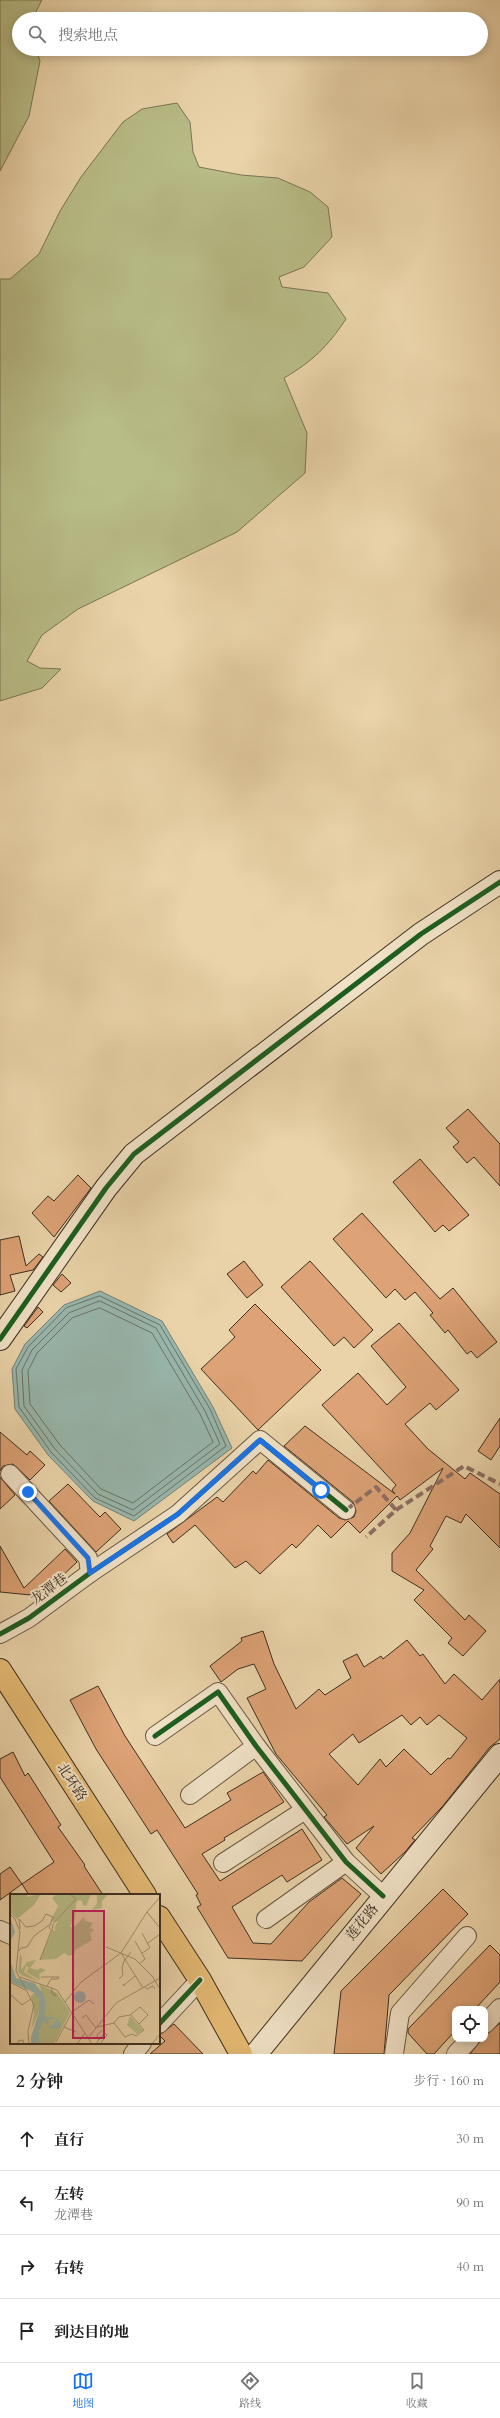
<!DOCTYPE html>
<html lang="zh">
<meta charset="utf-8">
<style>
:root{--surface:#fff;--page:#f2f2f2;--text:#222;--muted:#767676;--line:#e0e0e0;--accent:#1a73e8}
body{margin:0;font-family:Cardo,"Noto Serif SC",serif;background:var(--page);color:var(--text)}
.controls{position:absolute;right:12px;bottom:12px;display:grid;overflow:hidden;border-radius:8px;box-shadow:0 2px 10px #0003}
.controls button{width:36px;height:36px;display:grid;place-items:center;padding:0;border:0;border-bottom:1px solid var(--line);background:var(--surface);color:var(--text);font:20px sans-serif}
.stop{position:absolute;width:12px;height:12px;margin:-9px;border:3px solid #1a73e8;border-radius:50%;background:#fff}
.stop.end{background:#1a73e8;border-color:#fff;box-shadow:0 1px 4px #0008}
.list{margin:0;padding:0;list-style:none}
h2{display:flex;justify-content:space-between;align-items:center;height:52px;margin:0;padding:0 16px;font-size:17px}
h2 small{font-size:13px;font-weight:400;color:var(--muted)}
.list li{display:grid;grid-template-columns:26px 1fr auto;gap:12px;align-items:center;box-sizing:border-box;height:64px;padding:0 16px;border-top:1px solid var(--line)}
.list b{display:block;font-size:15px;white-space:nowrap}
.list p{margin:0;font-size:13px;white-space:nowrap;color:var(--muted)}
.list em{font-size:13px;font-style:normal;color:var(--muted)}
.icon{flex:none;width:22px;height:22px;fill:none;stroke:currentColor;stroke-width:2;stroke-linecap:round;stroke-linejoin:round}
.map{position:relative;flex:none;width:500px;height:2054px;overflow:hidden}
.search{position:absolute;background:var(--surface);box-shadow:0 2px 10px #0003;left:12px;right:12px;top:12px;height:44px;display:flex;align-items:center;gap:10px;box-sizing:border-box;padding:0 14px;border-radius:22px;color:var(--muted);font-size:15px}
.sheet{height:308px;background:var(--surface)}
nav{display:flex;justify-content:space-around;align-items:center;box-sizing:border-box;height:56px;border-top:1px solid var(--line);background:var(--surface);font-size:11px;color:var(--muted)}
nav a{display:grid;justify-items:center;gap:2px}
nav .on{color:var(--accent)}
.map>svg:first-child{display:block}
.green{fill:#b8bc87;stroke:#7a7654}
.water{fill:#98b7ad;stroke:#748175}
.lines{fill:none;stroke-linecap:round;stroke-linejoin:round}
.shore{stroke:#6a7366;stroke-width:1}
.building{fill:#dda275;stroke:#3d2f20;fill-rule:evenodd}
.street-casing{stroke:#685842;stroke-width:20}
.secondary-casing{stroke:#3d2f20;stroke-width:24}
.primary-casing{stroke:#3d2f20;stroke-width:24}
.street{stroke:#f1e2c7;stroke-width:18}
.secondary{stroke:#f1e2c7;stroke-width:22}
.primary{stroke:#e5ba74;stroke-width:22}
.quiet{stroke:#8d6e63;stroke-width:4;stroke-dasharray:8 4;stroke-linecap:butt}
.cycleway-casing{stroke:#f1e2c7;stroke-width:8}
.cycleway{stroke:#1b5e20;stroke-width:5}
.route{stroke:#1a73e8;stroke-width:5}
.labels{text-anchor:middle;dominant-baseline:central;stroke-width:4;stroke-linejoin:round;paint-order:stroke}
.street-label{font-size:14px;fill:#3d2f20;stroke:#f1e2c7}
.inset-road{fill:none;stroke:#a59172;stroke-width:1}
.view{fill:#c2185b;fill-opacity:0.15;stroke:#c2185b;stroke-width:2}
.inset-edge{fill:none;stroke:#3d2f20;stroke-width:2}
</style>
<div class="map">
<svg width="500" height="2054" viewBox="0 0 500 2054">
<rect width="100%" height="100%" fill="#ead3a9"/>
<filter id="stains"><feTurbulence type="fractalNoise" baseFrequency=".005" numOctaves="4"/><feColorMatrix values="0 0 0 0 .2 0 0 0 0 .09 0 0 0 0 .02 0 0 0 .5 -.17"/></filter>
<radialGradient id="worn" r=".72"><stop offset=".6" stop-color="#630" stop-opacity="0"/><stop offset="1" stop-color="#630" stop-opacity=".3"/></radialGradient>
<g class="green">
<path d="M0 0H42L32 19H19V49H36L40 61 29 116 0 171Z"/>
<path d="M177 103 190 122 193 152 199 167 241 175 278 178 310 192 328 207 332 237 304 267 279 277 282 287 328 293 346 319C327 347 313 361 284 378L307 433 305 473 237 532 78 609 42 635 27 661 40 668 61 669 42 688 0 701V279H10L39 254 60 211 81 177 123 122 142 109Z"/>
</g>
<path class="water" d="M100 1291 162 1321 213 1407 232 1448 134 1521 93 1501 48 1455 15 1409 12 1369 25 1344 64 1305Z"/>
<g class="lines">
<g class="shore">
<path d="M100 1296 160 1325 210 1409 226 1446 134 1516 95 1498 51 1452 19 1407 16 1369 28 1347 66 1308Z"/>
<path d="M100 1301 156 1328 205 1411 220 1444 133 1510 98 1494 55 1449 24 1406 22 1370 32 1350 69 1313Z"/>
<path d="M100 1308 152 1333 200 1414 213 1442 133 1503 101 1489 60 1445 30 1404 28 1371 37 1353 72 1318Z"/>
</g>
</g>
<g class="building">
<path d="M468 1109 500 1144V1186L474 1157 467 1163 453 1147 459 1142 446 1128Z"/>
<path d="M420 1159 469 1215 449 1231 443 1225 435 1232 393 1182Z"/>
<path d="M78 1175 91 1188 54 1237 32 1213 48 1196 54 1201Z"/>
<path d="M362 1213 440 1299 453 1288 497 1342 477 1358 471 1351 467 1354 448 1330 445 1333 430 1315 433 1313 415 1292 405 1300 395 1289 386 1298 333 1239Z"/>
<path d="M19 1236 26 1266 39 1254 43 1257 33 1270 10 1275 15 1291 0 1295V1240Z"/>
<path d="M244 1261 263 1285 247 1298 227 1274Z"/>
<path d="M310 1261 373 1330 354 1348 344 1337 334 1346 281 1287Z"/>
<path d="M62 1274 71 1283 61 1292 53 1285Z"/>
<path d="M255 1304 321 1370 258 1430 201 1369 235 1337 229 1330Z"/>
<path d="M38 1307 43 1312 27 1328 24 1326Z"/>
<path d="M399 1323 459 1390 436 1410 430 1403 405 1424 428 1449 465 1479 470 1473 500 1494V1548L466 1514 461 1523 446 1516 430 1546 433 1549 416 1570 465 1620 469 1615 486 1631 463 1656 448 1643 452 1638 414 1600 424 1590 392 1571V1553L410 1533 443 1468 400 1500 397 1496 360 1533 348 1521 331 1538 318 1525 296 1548 292 1544 260 1574 246 1561 235 1568 195 1525 173 1543 167 1534 217 1497 223 1502 253 1471 256 1474 268 1460 339 1518 345 1520 354 1517 356 1511 353 1502 284 1446 305 1426 395 1494 392 1490 396 1485 322 1405 358 1373 387 1405 406 1387 371 1346Z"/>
<path d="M500 1418V1446L491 1460 478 1451Z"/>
<path d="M0 1432 27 1455 30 1451 45 1465 30 1480 13 1464 3 1466 0 1471Z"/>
<path d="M0 1477 15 1495 0 1509Z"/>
<path d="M68 1484 100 1517 105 1512 121 1529 96 1552 49 1501Z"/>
<path d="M0 1546 24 1588 65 1549 77 1562 41 1596 0 1592Z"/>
<path d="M263 1631 274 1664 296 1709 319 1689 325 1695 351 1678 343 1661 357 1654 364 1667 381 1656 383 1659 407 1640 420 1656 423 1654 445 1684 454 1674 482 1700 500 1679V1739L490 1747 442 1807 412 1838 415 1840 405 1852 381 1874 356 1848 374 1826 347 1844 324 1817 327 1815 276 1754 247 1698 266 1689 254 1664 238 1669 221 1682 210 1666 242 1641 241 1638ZM402 1715 411 1725 420 1717 427 1725 439 1715 467 1738 450 1759 448 1758 431 1775 404 1749 386 1767 380 1759 358 1785 329 1754 353 1734 359 1743Z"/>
<path d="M98 1686 125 1736 185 1828 231 1800 227 1793 263 1772 284 1802 224 1838 225 1840 202 1854 220 1881 302 1829 322 1860 287 1882 282 1875 232 1907 253 1943 271 1944 309 1902 342 1878 361 1894 302 1961 228 1958 197 1907 201 1905 196 1895 198 1894 157 1830 151 1834 96 1749 70 1700Z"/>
<path d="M13 1752 25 1776 28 1773 61 1825 58 1827 85 1865 84 1866 103 1895H29L22 1884 54 1862 0 1777V1759Z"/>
<path d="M10 1867 22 1884 0 1900V1874Z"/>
<path d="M443 1889 468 1914 389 1995 384 2054H334L341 1991Z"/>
<path d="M490 1945 500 1955V1982L475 2009H455V2031L434 2054H427L408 2033V2029Z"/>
<path d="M500 2023V2054H470L482 2039H485L487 2034Z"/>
<path d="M174 2024 203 2054H150L165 2041 159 2035Z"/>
</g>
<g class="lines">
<defs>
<g id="street">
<path d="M10 1474 88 1558 90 1573"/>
<path d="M0 1634 29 1618 90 1573 178 1514 260 1440 346 1510"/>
<path d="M155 1736 218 1692 256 1746 346 1862 383 1896"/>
<path d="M190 1795 256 1746"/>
<path d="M223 1863 305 1810"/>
<path d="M266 1919 346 1862"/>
<path d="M0 1930 11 1935"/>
<path d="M159 2024 200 1980"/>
<path d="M485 2024 500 2008"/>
<path d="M133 2054 142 2043"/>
<path d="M394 2054 400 2013 467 1936"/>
<path d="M456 2054 470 2039"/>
</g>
<g id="secondary">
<path d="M0 1339 106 1188 134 1154 421 934 500 882"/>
<path d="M256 2054 500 1755"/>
</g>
<g id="primary">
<path d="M0 1670 145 1895"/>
<path d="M159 1917 200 1980 241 2054"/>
</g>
</defs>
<use href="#street" class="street-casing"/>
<use href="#secondary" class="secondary-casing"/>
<use href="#primary" class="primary-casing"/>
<use href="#street" class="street"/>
<use href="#secondary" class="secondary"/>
<use href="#primary" class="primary"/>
<g class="quiet">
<path d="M346 1510 376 1487 396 1510 366 1537"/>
<path d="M396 1510 464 1466 500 1484"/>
</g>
<defs>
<g id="cycleway">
<path d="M0 1339 106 1188 134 1154 421 934 500 882"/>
<path d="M0 1634 29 1618 90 1573 178 1514 260 1440 346 1510"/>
<path d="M155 1736 218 1692 256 1746 346 1862 383 1896"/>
<path d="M159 2024 200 1980"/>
</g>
</defs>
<use href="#cycleway" class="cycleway-casing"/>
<use href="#cycleway" class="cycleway"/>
</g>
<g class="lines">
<path class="route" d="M28 1492 88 1558 90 1573 178 1514 260 1440 321 1490"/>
</g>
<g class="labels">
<g class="street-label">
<text transform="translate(49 1589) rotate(-36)">龙潭巷</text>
<text transform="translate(72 1782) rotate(57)">北环路</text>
<text transform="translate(362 1922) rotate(-51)">莲花路</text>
</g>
</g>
<g transform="translate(10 1894)">
<rect width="150" height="150" fill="#ead3a9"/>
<path d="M0 0H17V3L31 0 24 11 7 25 0 19ZM46 0H81L76 12 73 11 72 7 68 6 66 9 65 24 60 32 63 34 74 23 75 27 83 29 80 34 84 36 80 40 82 46 65 56V59L59 62 54 59 46 65 29 66 42 37 46 36 44 34 48 27 40 28 48 12 42 4ZM87 0H98L92 7V14L82 16 87 9ZM10 60 12 63 11 76 17 68 26 66 20 74 16 72 14 78 30 88 11 81 8 77ZM19 74 28 76 30 74 36 76 29 80 30 86 16 78ZM29 90 47 99 60 118 45 148 42 150H30L29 138 36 110ZM25 98 29 105V118L21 136 24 120 21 102ZM120 122 133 136 127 140 117 131Z" fill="#b8bc87"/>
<path d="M0 23 5 38 0 48ZM0 66 6 84 24 89 33 99 36 110 34 123H47L38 126V131L43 132 47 124 51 130 50 134 42 135 33 126 29 138 30 150H21V143L29 118V105L25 99 1 88ZM64 103a6 6 0 1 1 12 0a6 6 0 1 1-12 0Z" fill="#98b7ad"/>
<path class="inset-road" d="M137 18 150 34M0 20 5 25 10 38 6 77 24 111 18 137 19 150M10 35 9 25 16 33 24 32 32 27 36 20 43 23 39 34 42 37 43 30 66 5 60 0M125 47 135 65 130 69M138 49 150 40M96 53 125 65 142 82 150 95M9 57 11 54 17 53 24 42 39 31M111 59 133 94M132 59 140 54 132 39M30 66 41 37M10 83 47 96 82 150M31 83H49L48 85H41L37 92M109 85 113 81 112 74 114 67 121 58M0 88 15 96M114 90 113 92 125 82M135 93 137 95 143 92 145 95M42 94 41 98 44 102 46 101 42 97M0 100 12 111 21 105M55 108 71 88 111 59 137 18 150 3M72 124 76 121 86 134M104 129 109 123 120 121 130 113 138 121 129 130M54 133 66 138M87 133 104 129 115 143 122 140 126 142 134 136 121 121M78 144 106 109 150 84M89 146 87 141 92 136M46 148 62 118 79 106 84 110M8 150V147L13 146 14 150M67 150 75 139M88 150 87 148 95 139 97 141 90 150M142 150 150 140"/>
<path class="view" d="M63 17H94V144H63Z"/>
<rect width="150" height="150" class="inset-edge"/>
</g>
<rect width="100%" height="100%" filter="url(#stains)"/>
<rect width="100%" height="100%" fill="url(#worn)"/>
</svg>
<div class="controls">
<button><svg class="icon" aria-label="locate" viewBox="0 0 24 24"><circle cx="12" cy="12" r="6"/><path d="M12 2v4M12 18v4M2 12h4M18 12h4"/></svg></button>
</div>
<div class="stop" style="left:321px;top:1490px"></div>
<div class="stop end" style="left:28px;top:1492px"></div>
<div class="search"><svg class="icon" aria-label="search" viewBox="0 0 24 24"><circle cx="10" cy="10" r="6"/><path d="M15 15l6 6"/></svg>搜索地点</div>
</div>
<section class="sheet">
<h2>2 分钟<small>步行 · 160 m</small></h2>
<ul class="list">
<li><svg class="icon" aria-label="ahead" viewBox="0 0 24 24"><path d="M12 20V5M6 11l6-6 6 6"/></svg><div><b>直行</b></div><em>30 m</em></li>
<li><svg class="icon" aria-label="left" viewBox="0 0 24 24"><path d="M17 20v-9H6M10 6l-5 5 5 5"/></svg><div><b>左转</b><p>龙潭巷</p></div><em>90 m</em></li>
<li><svg class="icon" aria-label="right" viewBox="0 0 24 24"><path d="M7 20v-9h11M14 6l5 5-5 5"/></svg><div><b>右转</b></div><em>40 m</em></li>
<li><svg class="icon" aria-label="arrive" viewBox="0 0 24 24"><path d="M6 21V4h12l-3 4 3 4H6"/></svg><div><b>到达目的地</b></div></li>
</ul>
</section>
<nav>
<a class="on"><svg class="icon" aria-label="map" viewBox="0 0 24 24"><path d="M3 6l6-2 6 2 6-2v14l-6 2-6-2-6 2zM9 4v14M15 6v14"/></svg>地图</a>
<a><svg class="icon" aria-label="directions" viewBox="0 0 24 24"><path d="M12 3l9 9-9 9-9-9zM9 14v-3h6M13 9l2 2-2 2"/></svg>路线</a>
<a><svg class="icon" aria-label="saved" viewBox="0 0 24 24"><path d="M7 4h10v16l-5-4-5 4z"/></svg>收藏</a>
</nav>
